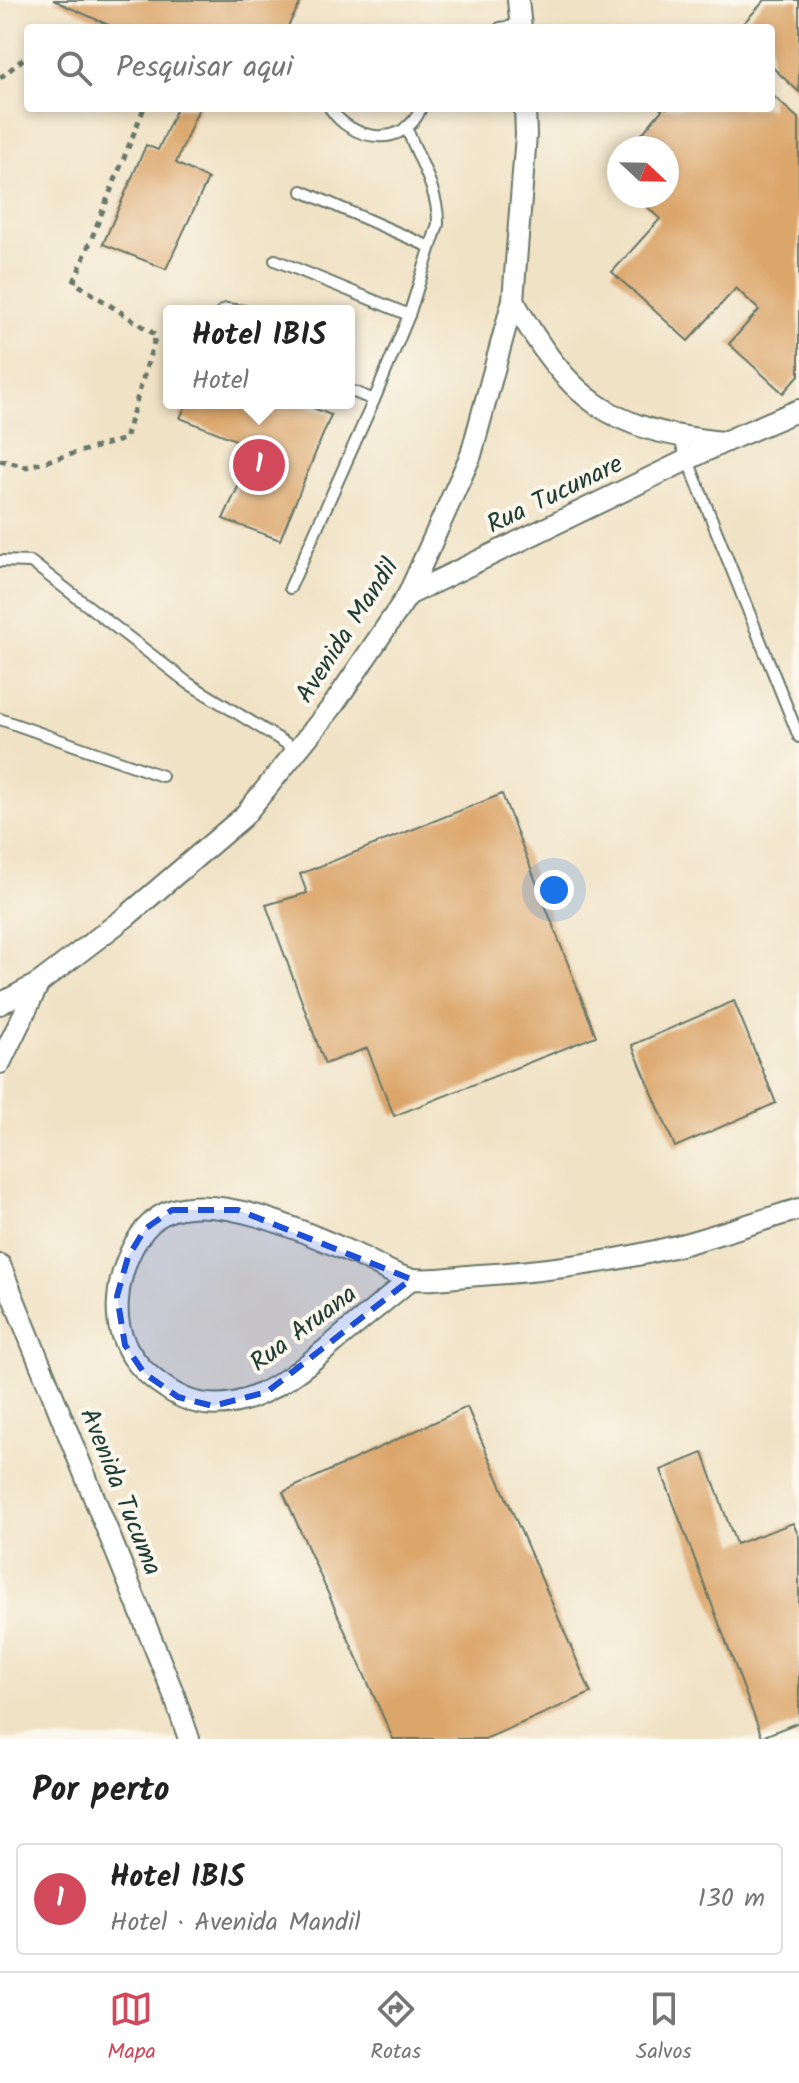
<!DOCTYPE html>
<html lang="pt">
<meta charset="utf-8">
<style>
:root{--surface:#fff;--page:#f2f2f2;--text:#222;--muted:#767676;--line:#e0e0e0;--accent:#d1495b}
body{margin:0;font-family:Kalam,sans-serif;background:var(--page);color:var(--text)}
.compass{position:absolute;left:607px;top:136px;width:72px;height:72px;border-radius:50%;background:var(--surface);box-shadow:0 4px 12px #0003;rotate:112deg}
.you{position:absolute;left:554px;top:890px;width:28px;height:28px;margin:-20px;border:6px solid #fff;border-radius:50%;background:#1a73e8;box-shadow:0 0 0 12px #1a73e833}
.badge{display:grid;place-items:center;width:52px;height:52px;border-radius:50%;background:var(--accent);color:#fff;font-size:26px;font-weight:700}
.pin{position:absolute;translate:-50% -50%;border:4px solid #fff;box-shadow:0 2px 8px #0006}
.popup{position:absolute;left:163px;top:305px;width:192px;height:104px;box-sizing:border-box;display:grid;place-content:center;border-radius:8px;background:var(--surface);filter:drop-shadow(0 2px 6px #0005);font-size:26px;white-space:nowrap;color:var(--muted)}
.popup b{font-size:30px;color:var(--text)}
.popup::after{content:'';position:absolute;left:50%;top:100%;margin-left:-16px;border:16px solid transparent;border-top-color:var(--surface)}
.list{margin:0;padding:0;list-style:none}
h2{display:flex;justify-content:space-between;align-items:center;height:104px;margin:0;padding:0 32px;font-size:34px}
h2 small{font-size:26px;font-weight:400;color:var(--muted)}
.list li{display:grid;grid-template-columns:52px 1fr auto;gap:24px;align-items:center;box-sizing:border-box;height:112px;margin:0 16px 16px;padding:0 16px;border:2px solid var(--line);border-radius:8px}
.list b{display:block;font-size:30px;white-space:nowrap}
.list p{margin:0;font-size:26px;white-space:nowrap;color:var(--muted)}
.list em{font-size:26px;font-style:normal;color:var(--muted)}
.icon{flex:none;width:44px;height:44px;fill:none;stroke:currentColor;stroke-width:2;stroke-linecap:round;stroke-linejoin:round}
.map{position:relative;flex:none;width:799px;height:1739px;overflow:hidden}
.search{position:absolute;background:var(--surface);box-shadow:0 4px 12px #0003;left:24px;right:24px;top:24px;height:88px;display:flex;align-items:center;gap:20px;box-sizing:border-box;padding:0 28px;border-radius:8px;color:var(--muted);font-size:30px}
.sheet{height:232px;background:var(--surface)}
nav{display:flex;justify-content:space-around;align-items:center;box-sizing:border-box;height:112px;border-top:2px solid var(--line);background:var(--surface);font-size:22px;color:var(--muted)}
nav a{display:grid;justify-items:center;gap:4px}
nav .on{color:var(--accent)}
.map>svg:first-child{display:block}
.building{fill:#dba66b}
.lines{fill:none;stroke-linecap:round;stroke-linejoin:round}
.lane-casing{stroke:#687767;stroke-width:14}
.street-casing{stroke:#687767;stroke-width:24}
.path{stroke:#687767;stroke-width:5;stroke-dasharray:6 6;stroke-linecap:butt}
.lane{stroke:#fff;stroke-width:10}
.street{stroke:#fff;stroke-width:20}
.marked{fill:#1d4ed8;fill-opacity:0.2;stroke:#1d4ed8;stroke-width:6;stroke-dasharray:16 10;stroke-linejoin:round}
.labels{text-anchor:middle;dominant-baseline:central;stroke-width:8;stroke-linejoin:round;paint-order:stroke}
.street-label{font-size:26px;fill:#1f3d34;stroke:#fbf7ec}
</style>
<div class="map">
<svg width="799" height="1739" viewBox="0 0 799 1739">
<rect width="100%" height="100%" fill="#fbf7ec"/>
<filter id="ink" filterUnits="userSpaceOnUse"><feTurbulence type="fractalNoise" baseFrequency=".0125" numOctaves="2"/><feDisplacementMap in="SourceGraphic" scale="16" xChannelSelector="R" yChannelSelector="G"/><feConvolveMatrix kernelMatrix="1 2 1 2 8 2 1 2 1" color-interpolation-filters="sRGB"/></filter>
<filter id="wash" filterUnits="userSpaceOnUse"><feTurbulence type="fractalNoise" baseFrequency=".006" numOctaves="4" result="noise"/><feDisplacementMap in="SourceGraphic" scale="32" xChannelSelector="R" yChannelSelector="G"/><feGaussianBlur stdDeviation="1.8" result="paint"/><feColorMatrix in="noise" values="0 0 0 0 0 0 0 0 0 0 0 0 0 0 0 0 0 1.4 0 .05"/><feComposite in="paint" operator="in"/></filter>
<g filter="url(#wash)">
<rect width="100%" height="100%" fill="#f0e2c5"/>
<g id="blocks">
<g class="building">
<path d="M53 0H302L287 28H115Z"/>
<path d="M765 0H799V92L771 66V28H739Z"/>
<path d="M771 94 799 119V375L783 393 729 344 759 310 736 288 688 341 612 272 660 219 636 196H667V148H630L662 110 660 108H771Z"/>
<path d="M177 108H199L176 163 208 179 166 269 103 244 146 145 158 150Z"/>
<path d="M187 403H301L331 415 280 540 223 519 256 448 180 418Z"/>
<path d="M502 794 596 1036 394 1116 367 1048 325 1064 266 905 307 893 300 874Z"/>
<path d="M734 1001 776 1103 675 1147 632 1045Z"/>
<path d="M467 1407 591 1693 485 1739H393L283 1492Z"/>
<path d="M703 1453 736 1544 793 1523 799 1537V1722L762 1737 661 1470Z"/>
</g>
</g>
</g>
<g filter="url(#ink)">
<use href="#blocks" fill-opacity="0" stroke="#687767" stroke-width="2"/>
<g class="lines">
<defs>
<g id="lane">
<path d="M500 28 521 25"/>
<path d="M330 108C351 141 404 150 421 108"/>
<path d="M302 191 430 247"/>
<path d="M275 260 409 315"/>
<path d="M222 311 226 309 244 311"/>
<path d="M349 390 374 400 409 315 438 224C439 192 418 157 406 127"/>
<path d="M679 438 799 737"/>
<path d="M0 561 31 562 188 683 297 750"/>
<path d="M290 588 374 400"/>
<path d="M0 719 162 776"/>
</g>
<g id="street">
<path d="M518 0 521 28"/>
<path d="M513 300C569 399 608 431 724 442"/>
<path d="M408 595 724 442 799 410"/>
<path d="M0 1004 39 983 127 916 243 817 332 707 408 595 471 455 513 300 526 135 525 108"/>
<path d="M0 1063 39 983"/>
<path d="M0 1265 174 1695 189 1739"/>
<path d="M411 1279C386 1300 361 1320 336 1341 289 1380 228 1432 166 1388 145 1374 129 1358 121 1333 109 1294 130 1223 173 1210 228 1194 314 1236 364 1258 378 1265 398 1278 414 1279 435 1281 459 1276 480 1275 546 1271 613 1262 677 1246 718 1235 759 1221 799 1209"/>
</g>
</defs>
<use href="#lane" class="lane-casing"/>
<use href="#street" class="street-casing"/>
<g class="path">
<path d="M0 78 28 55"/>
<path d="M0 460 26 467 125 439 156 335 74 282 144 108"/>
</g>
<use href="#lane" class="lane"/>
<use href="#street" class="street"/>
</g>
</g>
<path class="marked" d="M172 1210H238L411 1279 267 1392 213 1406 178 1397 144 1373 125 1345 117 1296 128 1257 145 1229Z"/>
<g class="labels">
<g class="street-label">
<text transform="translate(555 495) rotate(-26)">Rua Tucunare</text>
<text transform="translate(348 631) rotate(-57)">Avenida Mandil</text>
<text transform="translate(304 1329) rotate(-37)">Rua Aruana</text>
<text transform="translate(120 1492) rotate(68)">Avenida Tucuma</text>
</g>
</g>
</svg>
<svg class="compass" viewBox="-18 -18 36 36"><path d="M0-13l5 13h-10z" fill="#e53935"/><path d="M0 13l5-13h-10z" fill="#767676"/></svg>
<div class="you"></div>
<div class="pin badge" style="left:259px;top:465px">1</div>
<div class="popup"><b>Hotel IBIS</b>Hotel</div>
<div class="search"><svg class="icon" aria-label="search" viewBox="0 0 24 24"><circle cx="10" cy="10" r="6"/><path d="M15 15l6 6"/></svg>Pesquisar aqui</div>
</div>
<section class="sheet">
<h2>Por perto<small></small></h2>
<ul class="list">
<li><span class="badge">1</span><div><b>Hotel IBIS</b><p>Hotel · Avenida Mandil</p></div><em>130 m</em></li>
</ul>
</section>
<nav>
<a class="on"><svg class="icon" aria-label="map" viewBox="0 0 24 24"><path d="M3 6l6-2 6 2 6-2v14l-6 2-6-2-6 2zM9 4v14M15 6v14"/></svg>Mapa</a>
<a><svg class="icon" aria-label="directions" viewBox="0 0 24 24"><path d="M12 3l9 9-9 9-9-9zM9 14v-3h6M13 9l2 2-2 2"/></svg>Rotas</a>
<a><svg class="icon" aria-label="saved" viewBox="0 0 24 24"><path d="M7 4h10v16l-5-4-5 4z"/></svg>Salvos</a>
</nav>
